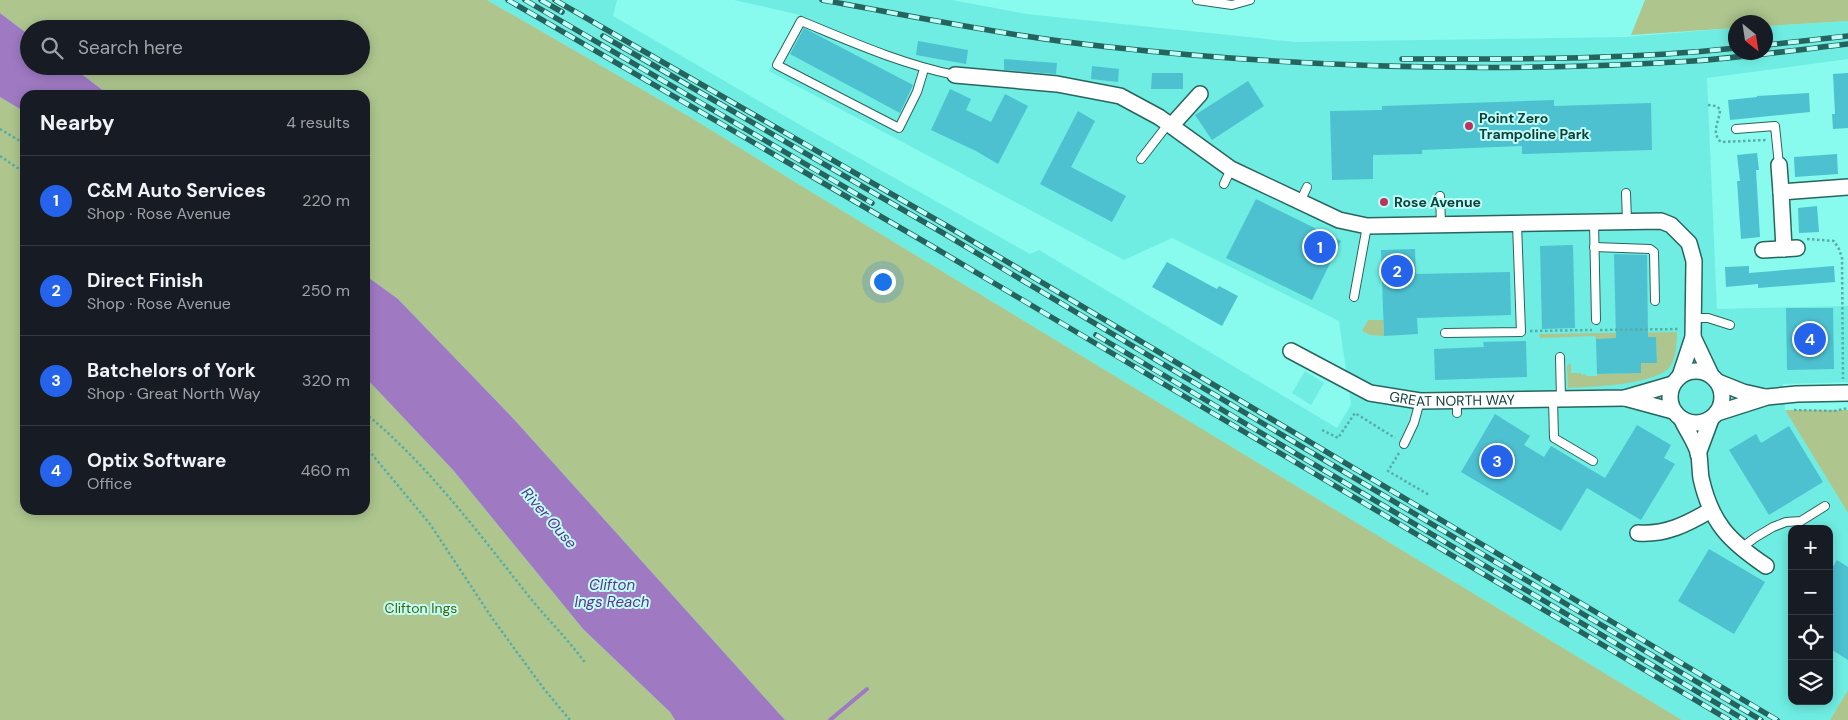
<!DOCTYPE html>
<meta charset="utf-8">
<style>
:root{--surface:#171b24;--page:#20242c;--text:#f1f3f6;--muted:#9ea1a6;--line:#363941;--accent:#2563eb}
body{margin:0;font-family:"DM Sans",sans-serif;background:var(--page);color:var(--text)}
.controls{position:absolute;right:15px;bottom:15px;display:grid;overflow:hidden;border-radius:10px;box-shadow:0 2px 12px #0003}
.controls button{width:45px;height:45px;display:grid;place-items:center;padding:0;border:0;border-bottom:1px solid var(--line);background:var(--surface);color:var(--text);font:25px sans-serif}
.compass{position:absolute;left:1728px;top:15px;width:45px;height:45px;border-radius:50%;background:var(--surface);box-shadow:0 2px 12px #0003;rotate:150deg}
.you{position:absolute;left:882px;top:281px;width:18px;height:18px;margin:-12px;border:4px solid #fff;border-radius:50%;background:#1a73e8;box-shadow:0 0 0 8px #1a73e833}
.badge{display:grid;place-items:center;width:32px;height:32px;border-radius:50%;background:var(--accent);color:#fff;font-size:16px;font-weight:700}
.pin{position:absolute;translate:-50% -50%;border:2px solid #fff;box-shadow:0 1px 5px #0006}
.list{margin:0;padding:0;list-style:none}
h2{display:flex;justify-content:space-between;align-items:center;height:65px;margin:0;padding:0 20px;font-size:21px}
h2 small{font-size:16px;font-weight:400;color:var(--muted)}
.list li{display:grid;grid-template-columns:32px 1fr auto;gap:15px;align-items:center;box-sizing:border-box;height:90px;padding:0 20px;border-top:1px solid var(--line)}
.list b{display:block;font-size:19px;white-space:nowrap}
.list p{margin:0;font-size:16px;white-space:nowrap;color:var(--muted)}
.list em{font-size:16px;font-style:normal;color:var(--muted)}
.icon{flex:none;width:28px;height:28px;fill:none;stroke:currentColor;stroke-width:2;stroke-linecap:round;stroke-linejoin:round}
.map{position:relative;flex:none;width:1848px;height:720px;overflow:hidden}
.search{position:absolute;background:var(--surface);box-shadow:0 2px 12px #0003;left:20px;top:20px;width:350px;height:55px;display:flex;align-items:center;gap:12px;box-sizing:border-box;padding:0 18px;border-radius:28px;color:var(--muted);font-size:19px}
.panel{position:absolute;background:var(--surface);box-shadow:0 2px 12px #0003;left:20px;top:90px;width:350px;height:425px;border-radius:15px}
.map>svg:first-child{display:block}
.built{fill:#6fede2;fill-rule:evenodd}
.green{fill:#aec68e}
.water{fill:#9f7ac3}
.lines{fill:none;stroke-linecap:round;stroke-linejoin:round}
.stream{stroke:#9f7ac3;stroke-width:4}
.building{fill:#4dc1d0}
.lane-casing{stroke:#28655f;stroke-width:10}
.street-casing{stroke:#28655f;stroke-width:18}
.path{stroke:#56ada5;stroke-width:2.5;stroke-dasharray:2.5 2.5;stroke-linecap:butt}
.lane{stroke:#fff;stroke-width:8}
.street{stroke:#fff;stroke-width:15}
.rail-casing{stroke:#25635e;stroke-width:5.5}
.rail{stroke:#c0fff7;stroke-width:4;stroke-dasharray:11;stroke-linecap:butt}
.poi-dot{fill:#bf315e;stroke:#c0fff7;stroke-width:2}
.labels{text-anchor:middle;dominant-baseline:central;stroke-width:4;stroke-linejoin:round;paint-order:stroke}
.poi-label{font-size:14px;font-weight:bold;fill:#0e413d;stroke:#c0fff7;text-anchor:start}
.street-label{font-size:14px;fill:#0e413d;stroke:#c0fff7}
.park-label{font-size:14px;fill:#456105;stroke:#c0fff7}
.water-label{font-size:15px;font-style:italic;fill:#613088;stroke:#c0fff7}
</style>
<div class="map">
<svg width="1848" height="720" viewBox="0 0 1848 720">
<rect width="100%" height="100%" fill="#89faee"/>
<g class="built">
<path d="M487 0H617L613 16 802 126 1030 254 1039 250 1337 428 1351 405 1339 321 1172 238 1124 260 769 71 800 15 734 0H952L1026 14 1295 42 1625 37 1735 28 1736 52H1766V26L1848 21V59L1707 78 1717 309 1848 306V382L1783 384 1785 410 1848 513V690L1830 720H1682L800 185 690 117ZM1792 529H1829V701H1792Z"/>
<path d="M1305 371 1324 383 1311 405 1292 393Z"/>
</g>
<g class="green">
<path d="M0 0H487L690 117 800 185 1682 720H785L511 416 398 299 365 275V95H109L71 66H361V29H29V35L0 13Z"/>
<path d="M1645 0H1848V21L1766 26V22H1736L1735 28 1631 35Z"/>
<path d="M0 97 25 112V510H365V377L453 470 583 629 670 712 675 720H0Z"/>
<path d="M1368 320H1383L1384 336 1370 335 1362 331Z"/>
<path d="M1677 332C1677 343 1676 361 1668 369 1650 385 1591 387 1568 388L1567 366 1569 364H1571V373H1581V375L1586 374V376H1597V374L1641 373V363H1657L1656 337 1596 339 1595 336 1540 338 1539 334Z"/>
<path d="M1785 410H1848V513Z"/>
<path d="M1848 690V720H1830Z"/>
</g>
<g class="water">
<path d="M0 13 29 35V66H71L109 95H25V112L0 97Z"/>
<path d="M365 275 398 299 511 416 785 720H675L670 712 583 629 453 470 365 377Z"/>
</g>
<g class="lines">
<path class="stream" d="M830 720 867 689"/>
</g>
<g class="building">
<path d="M804 28 913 85 900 113 790 54Z"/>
<path d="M918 41 968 50 966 64 916 55Z"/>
<path d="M1004 59 1057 63 1056 74 1004 70Z"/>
<path d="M1092 66 1119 69 1118 82 1091 79Z"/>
<path d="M1152 73H1183V89H1151Z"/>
<path d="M1848 73V128L1833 129 1832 114H1835L1833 74Z"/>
<path d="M1248 81 1264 106 1212 140 1195 115Z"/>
<path d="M950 89 971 99 966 110 991 122 1005 94 1028 106 998 164 976 151 931 130Z"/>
<path d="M1809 93 1810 112 1730 120 1728 100 1757 97V96Z"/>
<path d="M1554 100V106L1651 103 1652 150 1522 154V146L1422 150V154L1373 155V179L1332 180 1330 111 1382 110V106Z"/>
<path d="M1078 111 1095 121 1071 167 1126 196 1112 222 1040 184Z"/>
<path d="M1757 153 1759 170H1756L1760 237 1741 239 1737 181H1740L1737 155Z"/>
<path d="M1837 154 1838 174 1795 177 1794 157Z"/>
<path d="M1256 199 1341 241 1312 300 1226 258Z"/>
<path d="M1817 206 1819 232 1799 233 1798 208Z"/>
<path d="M1573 245 1575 328 1542 329 1540 246Z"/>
<path d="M1415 249 1416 274 1510 272 1511 315 1417 318 1418 334 1384 336 1381 250Z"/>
<path d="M1614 254 1647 255 1648 337H1656L1657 363H1641V373L1597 374 1596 339 1616 338Z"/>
<path d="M1167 262 1217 289 1219 286 1238 296 1222 326 1152 287Z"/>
<path d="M1749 266V273L1834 266 1835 282 1758 288V284L1726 287 1725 267Z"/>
<path d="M1786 308H1833L1834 369 1787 370Z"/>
<path d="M1526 341 1527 377 1435 380 1434 349 1484 347 1483 342Z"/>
<path d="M1495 414 1530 436 1524 445 1544 457 1551 446 1605 478 1637 425 1671 445 1664 458 1675 464 1641 520 1587 488 1561 531 1461 472Z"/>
<path d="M1789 426 1823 482 1769 515 1729 450 1756 434 1761 443Z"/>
<path d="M1709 549 1765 582 1734 634 1678 601Z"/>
<path d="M1837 560 1848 567V660L1829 648V573Z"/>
</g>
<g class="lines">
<defs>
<g id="lane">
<path d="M1197 0 1232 5 1250 0"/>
<path d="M924 69 917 92 899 128 777 65 801 21C852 42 901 64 955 75"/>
<path d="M1736 129 1775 126 1779 165"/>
<path d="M1141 159 1169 123"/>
<path d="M1224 184 1231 169"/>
<path d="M1626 193 1627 221"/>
<path d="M1440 196 1441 224"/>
<path d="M1300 202 1307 187"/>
<path d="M1594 222 1596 320"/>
<path d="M1594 247 1650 249 1654 252 1655 301"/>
<path d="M1354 297 1367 226"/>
<path d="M1694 318H1708L1730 325"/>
<path d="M1445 333 1521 332 1517 224"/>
<path d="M1560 357 1561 399"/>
<path d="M1553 399 1554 438 1593 461"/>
<path d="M1457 413V400"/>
<path d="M1404 444 1414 423 1420 401"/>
<path d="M1741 548 1756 537 1773 527 1786 522 1801 521 1825 506"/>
</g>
<g id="street">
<path d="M955 75 1057 84 1120 96 1159 117 1231 169 1339 220 1367 226 1661 221 1671 225 1689 243 1694 261 1693 337 1680 376"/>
<path d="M1172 125 1200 94"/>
<path d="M1779 165 1781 192"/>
<path d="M1784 249 1781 192 1848 187"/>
<path d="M1763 250 1797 248"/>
<path d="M1693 337 1711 375"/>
<path id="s1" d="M1291 351 1370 393 1420 401 1625 398 1673 384"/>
<circle cx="1696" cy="397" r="26"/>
<path d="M1718 382 1743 392 1765 397"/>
<path d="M1625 398 1673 411"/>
<path d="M1717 413 1767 397 1797 394 1848 393"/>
<path d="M1682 420C1687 431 1696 443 1699 455 1700 463 1700 471 1701 478 1711 523 1729 541 1766 566"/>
<path d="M1698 454 1711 419"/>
<path d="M1638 533C1666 535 1687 524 1711 510"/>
</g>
</defs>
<use href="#lane" class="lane-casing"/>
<use href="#street" class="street-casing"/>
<g class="path">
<path d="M1708 105 1716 106 1720 109C1720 121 1710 132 1721 142L1766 140"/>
<path d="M0 129 25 144"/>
<path d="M0 156 25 173"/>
<path d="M1807 239 1834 241 1839 249 1842 258 1843 379"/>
<path d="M1600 330 1680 329"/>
<path d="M1530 331 1592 330"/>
<path d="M1794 410 1834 411 1848 408"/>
<path d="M365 413C428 465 477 531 527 594 546 618 568 639 586 664"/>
<path d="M1322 430 1338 438 1355 413 1395 438"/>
<path d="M365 446 430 524 492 618 544 689 570 720"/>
<path d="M1399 453 1388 471 1429 495"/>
</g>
<use href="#lane" class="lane"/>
<use href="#street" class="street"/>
<defs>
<g id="rail">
<path d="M508 0 935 248 1729 720"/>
<path d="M525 0 872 203"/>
<path d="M541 0 562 12"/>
<path d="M555 0 947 226 1777 720"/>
<path d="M822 0C917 17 1013 37 1109 47 1303 68 1499 73 1693 61 1745 57 1797 50 1848 44"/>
<path d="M603 36 943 233 1761 720"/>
<path d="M1766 45 1848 36"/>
<path d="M1402 59C1513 59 1625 60 1736 48"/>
<path d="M1096 335 1745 720"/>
</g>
</defs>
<use href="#rail" class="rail-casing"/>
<use href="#rail" class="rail"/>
</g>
<g class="poi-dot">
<circle cx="1469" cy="126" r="5"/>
<circle cx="1384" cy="202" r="5"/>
</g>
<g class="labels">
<g class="poi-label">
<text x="1479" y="118">Point Zero<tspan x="1479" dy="16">Trampoline Park</tspan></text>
<text x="1394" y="202">Rose Avenue</text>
</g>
<g class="street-label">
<text stroke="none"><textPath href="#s1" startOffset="172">GREAT NORTH WAY</textPath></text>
</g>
<g class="park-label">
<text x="421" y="608">Clifton Ings</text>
</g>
<g class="water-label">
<text transform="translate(549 518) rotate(49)">River Ouse</text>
<text x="612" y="585">Clifton<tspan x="612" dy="17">Ings Reach</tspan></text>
</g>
</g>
</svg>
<div class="controls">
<button>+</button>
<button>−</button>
<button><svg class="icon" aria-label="locate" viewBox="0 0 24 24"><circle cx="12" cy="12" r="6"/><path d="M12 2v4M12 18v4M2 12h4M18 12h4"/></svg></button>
<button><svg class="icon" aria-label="layers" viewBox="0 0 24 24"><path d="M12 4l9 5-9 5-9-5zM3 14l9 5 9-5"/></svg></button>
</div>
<svg class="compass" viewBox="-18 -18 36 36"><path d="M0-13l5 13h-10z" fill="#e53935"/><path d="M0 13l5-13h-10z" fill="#9ea1a6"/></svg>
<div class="you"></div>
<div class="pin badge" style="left:1320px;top:247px">1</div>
<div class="pin badge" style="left:1397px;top:271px">2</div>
<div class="pin badge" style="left:1497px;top:461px">3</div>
<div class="pin badge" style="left:1810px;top:339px">4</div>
<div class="search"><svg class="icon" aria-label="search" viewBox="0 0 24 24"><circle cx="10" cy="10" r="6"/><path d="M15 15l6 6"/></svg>Search here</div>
<section class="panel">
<h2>Nearby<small>4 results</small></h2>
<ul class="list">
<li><span class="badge">1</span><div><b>C&amp;M Auto Services</b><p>Shop · Rose Avenue</p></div><em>220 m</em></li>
<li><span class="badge">2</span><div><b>Direct Finish</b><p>Shop · Rose Avenue</p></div><em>250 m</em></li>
<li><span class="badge">3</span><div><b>Batchelors of York</b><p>Shop · Great North Way</p></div><em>320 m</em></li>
<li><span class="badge">4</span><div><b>Optix Software</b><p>Office</p></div><em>460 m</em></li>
</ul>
</section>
</div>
